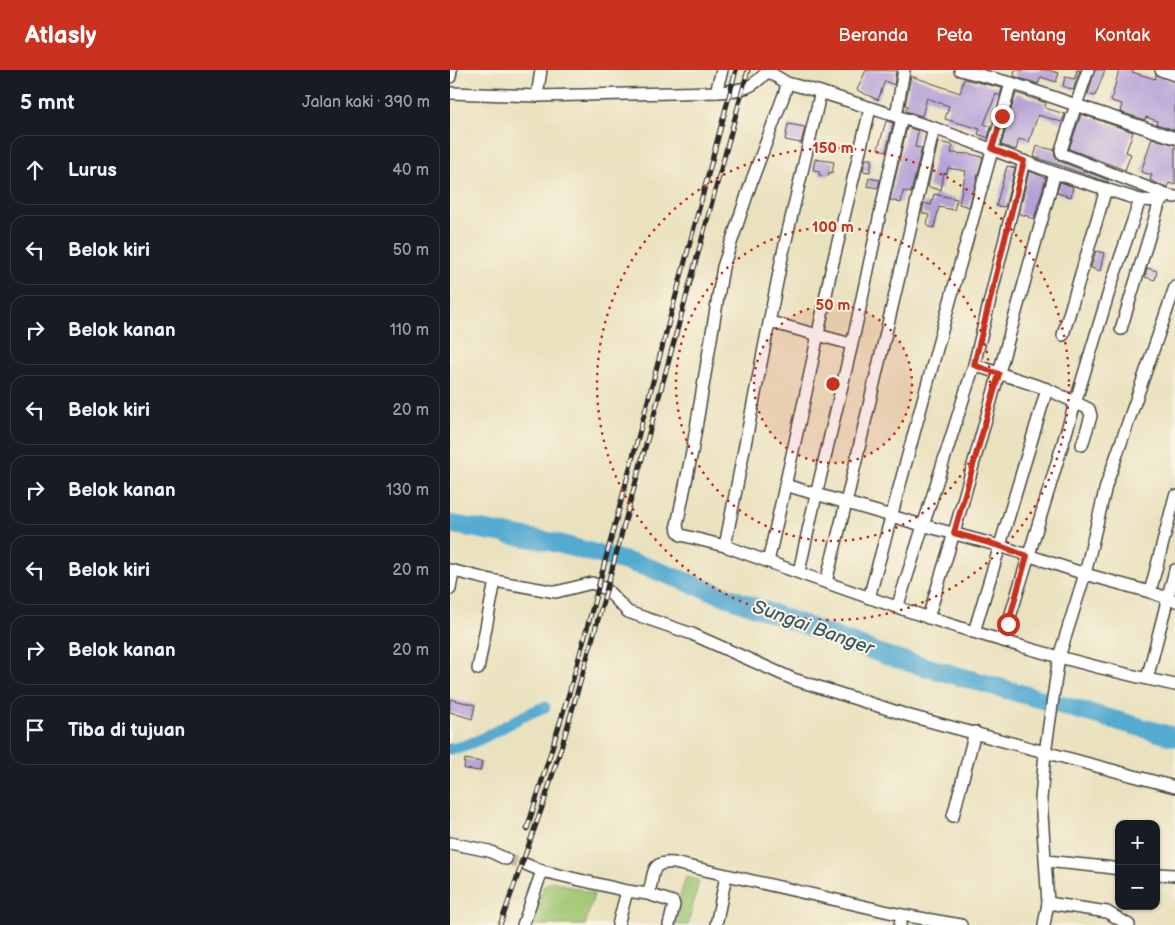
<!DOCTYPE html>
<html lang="id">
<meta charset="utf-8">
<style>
:root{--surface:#171b24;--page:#242831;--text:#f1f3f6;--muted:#9ea1a6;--line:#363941;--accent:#c8321e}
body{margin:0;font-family:"Balsamiq Sans",sans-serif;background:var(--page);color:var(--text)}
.controls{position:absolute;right:15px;bottom:15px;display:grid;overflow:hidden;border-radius:10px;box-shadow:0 1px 4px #0004}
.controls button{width:45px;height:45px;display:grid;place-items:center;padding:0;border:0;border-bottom:1px solid var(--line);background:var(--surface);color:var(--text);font:25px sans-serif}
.stop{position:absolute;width:15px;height:15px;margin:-11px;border:4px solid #c8321e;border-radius:50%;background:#fff}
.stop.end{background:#c8321e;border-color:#fff;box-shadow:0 1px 5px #0008}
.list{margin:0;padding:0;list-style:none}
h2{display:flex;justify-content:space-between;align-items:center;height:65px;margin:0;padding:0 20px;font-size:21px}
h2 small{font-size:16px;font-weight:400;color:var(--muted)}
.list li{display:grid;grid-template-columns:32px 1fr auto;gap:15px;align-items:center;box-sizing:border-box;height:70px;margin:0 10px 10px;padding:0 10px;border:1px solid var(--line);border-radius:15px}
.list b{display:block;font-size:19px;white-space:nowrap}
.list em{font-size:16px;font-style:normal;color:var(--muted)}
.icon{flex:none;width:28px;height:28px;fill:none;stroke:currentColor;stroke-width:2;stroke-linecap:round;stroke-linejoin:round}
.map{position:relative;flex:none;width:725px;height:855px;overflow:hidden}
header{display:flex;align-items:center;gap:30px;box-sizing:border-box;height:70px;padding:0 25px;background:var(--accent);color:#fff}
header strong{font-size:24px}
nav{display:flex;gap:28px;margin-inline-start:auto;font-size:18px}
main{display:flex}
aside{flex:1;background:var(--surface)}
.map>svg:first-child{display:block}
.green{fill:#9dc571;stroke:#64784e}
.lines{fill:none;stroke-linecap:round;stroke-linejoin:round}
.canal{stroke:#55aad1;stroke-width:11}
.river{stroke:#55aad1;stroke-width:19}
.building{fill:#b6a1d6}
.minor-tunnel{stroke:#c4bda1;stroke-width:11;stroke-dasharray:11 5.5;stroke-linecap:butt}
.minor-casing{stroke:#484641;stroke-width:14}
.minor{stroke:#fff;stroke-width:11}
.rail-casing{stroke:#2b2b2b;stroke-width:5}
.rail{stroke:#fcf5e5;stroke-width:3;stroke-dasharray:9;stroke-linecap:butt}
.route{stroke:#c8321e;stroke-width:6}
.ring{fill:none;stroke:#c8321e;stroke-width:2.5;stroke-dasharray:2.5 5}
.labels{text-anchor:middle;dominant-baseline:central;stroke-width:4;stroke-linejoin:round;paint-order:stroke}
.water-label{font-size:19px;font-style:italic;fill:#3a5765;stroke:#fcf5e5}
.centre{fill:#c8321e;stroke:#fcf5e5;stroke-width:2.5}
.ring-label{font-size:15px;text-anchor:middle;font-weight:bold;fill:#c8321e;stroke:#fcf5e5;stroke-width:4;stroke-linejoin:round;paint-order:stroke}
</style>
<header>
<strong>Atlasly</strong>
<nav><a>Beranda</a><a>Peta</a><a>Tentang</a><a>Kontak</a></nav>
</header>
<main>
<aside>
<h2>5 mnt<small>Jalan kaki · 390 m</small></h2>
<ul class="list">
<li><svg class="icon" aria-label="ahead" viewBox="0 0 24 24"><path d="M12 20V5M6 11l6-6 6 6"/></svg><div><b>Lurus</b></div><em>40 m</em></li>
<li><svg class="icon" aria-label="left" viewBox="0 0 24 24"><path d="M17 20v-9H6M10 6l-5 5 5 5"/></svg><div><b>Belok kiri</b></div><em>50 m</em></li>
<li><svg class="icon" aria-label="right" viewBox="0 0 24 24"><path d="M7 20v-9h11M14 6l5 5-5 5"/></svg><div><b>Belok kanan</b></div><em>110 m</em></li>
<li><svg class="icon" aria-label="left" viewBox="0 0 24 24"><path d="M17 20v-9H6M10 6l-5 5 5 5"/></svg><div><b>Belok kiri</b></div><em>20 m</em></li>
<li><svg class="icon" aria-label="right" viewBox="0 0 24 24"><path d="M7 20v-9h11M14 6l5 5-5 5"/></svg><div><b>Belok kanan</b></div><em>130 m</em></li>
<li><svg class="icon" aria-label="left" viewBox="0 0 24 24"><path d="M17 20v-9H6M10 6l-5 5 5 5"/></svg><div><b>Belok kiri</b></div><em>20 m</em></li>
<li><svg class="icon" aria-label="right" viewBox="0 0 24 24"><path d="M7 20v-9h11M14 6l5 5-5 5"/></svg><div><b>Belok kanan</b></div><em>20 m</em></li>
<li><svg class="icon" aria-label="arrive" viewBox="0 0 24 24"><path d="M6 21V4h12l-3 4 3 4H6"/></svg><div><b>Tiba di tujuan</b></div></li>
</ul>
</aside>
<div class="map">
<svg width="725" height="855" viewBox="0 0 725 855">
<rect width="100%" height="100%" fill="#fcf5e5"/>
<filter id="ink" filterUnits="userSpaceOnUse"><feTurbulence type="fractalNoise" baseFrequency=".02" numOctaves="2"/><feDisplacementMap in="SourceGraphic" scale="10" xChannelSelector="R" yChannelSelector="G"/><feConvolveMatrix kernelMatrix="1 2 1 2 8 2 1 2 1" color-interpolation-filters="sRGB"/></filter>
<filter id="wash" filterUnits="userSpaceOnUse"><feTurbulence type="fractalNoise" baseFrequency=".0096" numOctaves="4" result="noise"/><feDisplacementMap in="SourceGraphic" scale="20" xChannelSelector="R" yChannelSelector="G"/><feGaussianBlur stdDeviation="1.12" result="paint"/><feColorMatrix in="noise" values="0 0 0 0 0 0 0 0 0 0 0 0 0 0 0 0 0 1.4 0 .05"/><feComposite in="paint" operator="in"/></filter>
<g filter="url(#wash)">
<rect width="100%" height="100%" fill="#eae1be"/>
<g class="green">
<path d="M236 806 249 811 238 855H222Z"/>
<path d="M102 811 144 824 135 855H81L94 816Z"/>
</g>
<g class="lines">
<path class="canal" d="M0 679C35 673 62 648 95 637"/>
<path class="river" d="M0 454 102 472 197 497 437 586 725 667"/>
</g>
<g id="blocks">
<g class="building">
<path d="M416 0 446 1 444 15 435 11 428 30 407 20Z"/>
<path d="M565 0H598L609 3 606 12 591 7 588 14 564 6Z"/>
<path d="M627 0H630L623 20 613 16 615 7 625 9Z"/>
<path d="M645 0H655L645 26 638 24Z"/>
<path d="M669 0H683L682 2 705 9 706 5 725 12V60L706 54 707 51 696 47 695 50 670 42 672 34 661 31Z"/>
<path d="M461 6 510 23 514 9 552 18 550 26 546 24 534 54 541 57 538 68 528 64 530 59 495 49 499 36 477 28 472 46 456 41 458 36 455 35Z"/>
<path d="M566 23 596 33 595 38 615 44 612 52 588 45 579 72 569 69 566 80 551 75Z"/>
<path d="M631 44 683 62 676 82 681 84 675 100 619 79Z"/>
<path d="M436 51 443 53 436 81 428 79Z"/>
<path d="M338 54 355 57 351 73 335 70Z"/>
<path d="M457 57 468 61 465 77 472 78 461 123 453 121 451 133 440 130Z"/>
<path d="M702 68 725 75V115L719 113 718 117 711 115 700 110 702 105 691 102Z"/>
<path d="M488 72 503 75 501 83 520 84 533 87 519 137 509 134 516 101 498 98 497 104 494 103 491 120 478 117Z"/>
<path d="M587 76 604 80 605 86 609 91 658 110V112L584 87Z"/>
<path d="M365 89 384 92 382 103 379 102 378 106 369 105V101L363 100Z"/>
<path d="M416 89H422L420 102 413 101Z"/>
<path d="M557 96 565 98 555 137 546 136Z"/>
<path d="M579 101 596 108 584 149 578 147V146L569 144Z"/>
<path d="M419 108 430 110 428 118 417 116Z"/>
<path d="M610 112 623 117 621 127 607 123Z"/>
<path d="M484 124 507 129 504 140 489 137 484 158 477 156 479 145 472 143 474 133 481 135Z"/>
<path d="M646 181 654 183 650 201 641 198Z"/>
<path d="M697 198 707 201 705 210 695 207Z"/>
<path d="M0 629 25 635 22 649 0 642Z"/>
<path d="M15 689 32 692 30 701 14 699Z"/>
</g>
</g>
</g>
<g filter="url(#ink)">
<use href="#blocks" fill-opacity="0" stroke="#484641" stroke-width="1"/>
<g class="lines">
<path class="minor-tunnel" d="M56 789 75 794"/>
<defs>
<g id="minor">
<path d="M510 0 561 13 626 35 611 80 612 84 719 126"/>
<path d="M638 0 626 35 725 68"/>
<path d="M711 0 725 5"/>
<path d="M317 1 337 13 367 21 370 22V25L332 187 275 476C422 530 571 583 725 615"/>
<path d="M0 7 1 0"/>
<path d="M266 22 272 0"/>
<path d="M370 22 484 58 605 103 690 130 710 131 719 126 725 127"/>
<path d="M0 23 87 26 269 22C292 20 303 19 318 0"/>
<path d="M87 26 91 0"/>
<path d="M446 46 454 0"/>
<path d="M320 252 401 274"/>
<path d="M671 259 710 131"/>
<path d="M613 265 656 119"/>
<path d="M524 295 597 319 639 339 641 346 632 375"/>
<path d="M335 415 472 455 550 476 635 504 700 522 725 531"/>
<path d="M275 476 231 465 228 461 227 455 242 382 273 197 302 110 335 22 337 13"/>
<path d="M318 492 357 318 380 205 420 39"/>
<path d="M0 500 45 511 106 522 142 513 156 519 178 542 242 564 343 609 460 646 725 717"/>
<path d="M349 502C365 426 384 350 402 274 419 199 433 123 452 48"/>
<path d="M376 512 396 433 484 58"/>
<path d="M0 519 3 501"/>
<path d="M700 522 725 426"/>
<path d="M419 528 506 209 561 13"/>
<path d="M447 538 524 295 574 91"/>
<path d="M478 548 504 463 605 103"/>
<path d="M524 562 597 319"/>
<path d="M553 570 662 212 690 130"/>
<path d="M28 599 45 511"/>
<path d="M697 609 725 500"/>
<path d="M503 746 525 662"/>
<path d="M0 773 39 781 56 789"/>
<path d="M596 791 655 797 669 799"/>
<path d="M75 794 92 801 177 821 198 824C206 806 197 791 224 793L452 845 450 855"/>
<path d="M706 804 725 805"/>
<path d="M198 824 223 832 224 835 219 855"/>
<path d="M598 833 657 842 679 855"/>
<path d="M452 845 511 855"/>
<path d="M73 855 92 801"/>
<path d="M168 855 177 821"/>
<path d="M266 855 276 806"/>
<path d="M594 855 598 833 591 729 595 683 609 587 635 504 656 416 725 217"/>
</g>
</defs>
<use href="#minor" class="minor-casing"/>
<use href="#minor" class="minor"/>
<defs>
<g id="rail">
<path d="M77 759 120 620 145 529 286 0"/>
<path d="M50 855 93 735 115 665 153 532 298 0"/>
</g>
</defs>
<use href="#rail" class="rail-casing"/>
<use href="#rail" class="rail"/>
</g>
</g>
<g class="lines" filter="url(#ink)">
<path class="route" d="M552 46 542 79 574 91 524 295 549 304 504 463 550 476 577 486 558 554"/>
</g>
<circle cx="383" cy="314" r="79" fill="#c8321e" fill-opacity=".12"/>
<g class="ring">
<circle cx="383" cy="314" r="79"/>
<circle cx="383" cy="314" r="157"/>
<circle cx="383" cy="314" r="236"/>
</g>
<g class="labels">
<g class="water-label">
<text transform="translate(363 558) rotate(20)">Sungai Banger</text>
</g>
</g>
<circle cx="383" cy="314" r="8" class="centre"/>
<g class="ring-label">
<text x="383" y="83">150 m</text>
<text x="383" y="162">100 m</text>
<text x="383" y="240">50 m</text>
</g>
</svg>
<div class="controls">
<button>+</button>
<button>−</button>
</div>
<div class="stop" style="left:558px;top:554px"></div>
<div class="stop end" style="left:552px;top:46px"></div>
</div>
</main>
